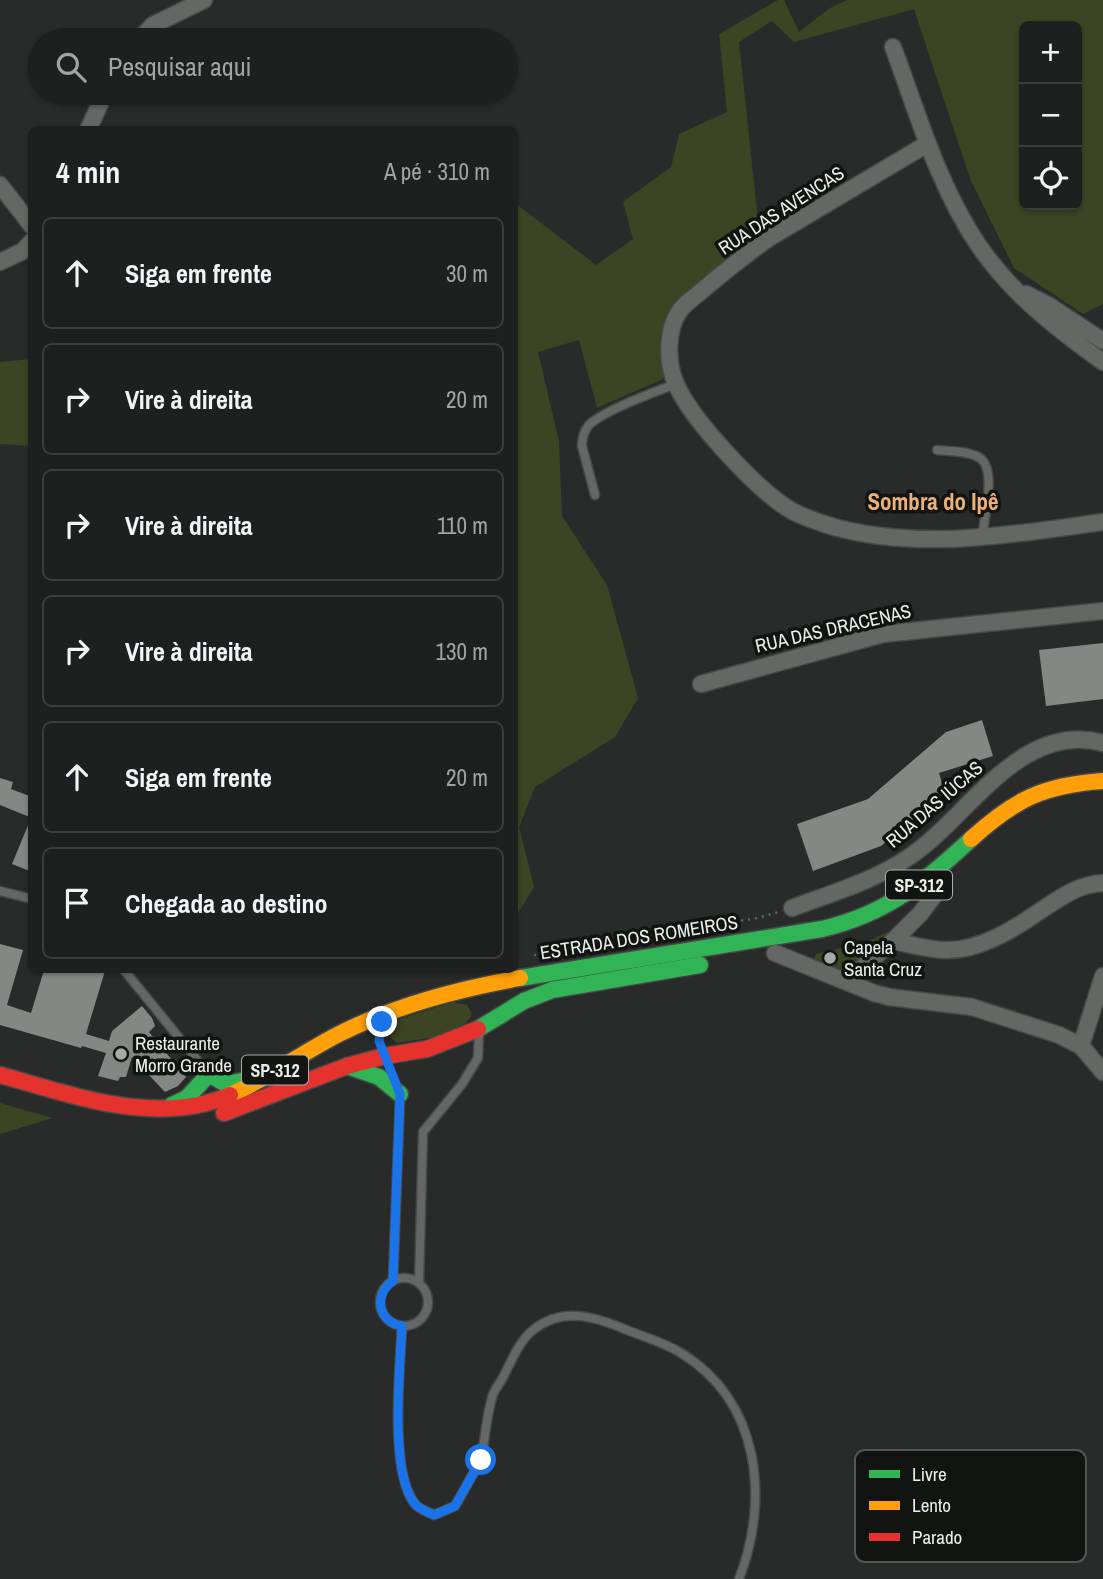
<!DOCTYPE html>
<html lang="pt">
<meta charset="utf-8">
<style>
:root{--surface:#1e201f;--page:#262828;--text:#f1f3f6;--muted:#a1a3a4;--line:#3c3e3d}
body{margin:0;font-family:"Archivo Narrow",sans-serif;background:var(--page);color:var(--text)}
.controls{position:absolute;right:21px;top:21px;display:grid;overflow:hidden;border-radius:10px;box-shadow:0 2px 5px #0004}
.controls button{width:63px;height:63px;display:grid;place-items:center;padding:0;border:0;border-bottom:2px solid var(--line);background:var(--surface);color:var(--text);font:35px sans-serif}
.stop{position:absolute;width:21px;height:21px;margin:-16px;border:5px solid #1a73e8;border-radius:50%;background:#fff}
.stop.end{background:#1a73e8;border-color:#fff;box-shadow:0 2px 7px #0008}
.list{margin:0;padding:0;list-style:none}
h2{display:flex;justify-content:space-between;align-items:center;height:91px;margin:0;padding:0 28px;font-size:30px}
h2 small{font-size:23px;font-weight:400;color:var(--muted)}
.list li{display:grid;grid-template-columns:46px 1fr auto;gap:21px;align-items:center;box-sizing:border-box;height:112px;margin:0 14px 14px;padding:0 14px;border:2px solid var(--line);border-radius:10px}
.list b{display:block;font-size:26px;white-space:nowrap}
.list em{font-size:23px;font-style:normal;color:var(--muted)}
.icon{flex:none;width:38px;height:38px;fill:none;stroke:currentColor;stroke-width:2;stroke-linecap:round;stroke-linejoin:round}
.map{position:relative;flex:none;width:1103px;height:1579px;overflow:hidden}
.search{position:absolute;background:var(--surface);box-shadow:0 2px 5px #0004;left:28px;top:28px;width:490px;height:77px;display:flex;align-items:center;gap:18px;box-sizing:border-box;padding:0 24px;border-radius:38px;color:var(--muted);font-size:26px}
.panel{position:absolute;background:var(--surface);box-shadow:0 2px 5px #0004;left:28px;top:126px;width:490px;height:847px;border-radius:10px}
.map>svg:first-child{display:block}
.green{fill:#3d4423;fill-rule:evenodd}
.building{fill:#858785}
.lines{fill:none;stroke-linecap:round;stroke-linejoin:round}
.lane-casing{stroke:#454846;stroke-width:11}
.street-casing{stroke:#454846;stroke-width:19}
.fast-casing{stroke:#454846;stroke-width:19}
.slow-casing{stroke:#454846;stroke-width:19}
.jam-casing{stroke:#454846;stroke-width:19}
.path{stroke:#616261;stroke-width:2.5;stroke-dasharray:2 5;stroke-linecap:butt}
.lane{stroke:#656765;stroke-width:8}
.street{stroke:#656765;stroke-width:16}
.fast{stroke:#30b455;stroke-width:16}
.slow{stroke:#ff9f0a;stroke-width:16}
.jam{stroke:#e5322d;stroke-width:16}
.route{stroke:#1a73e8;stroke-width:9}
.poi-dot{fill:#a7aaa8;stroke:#121412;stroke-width:2.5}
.labels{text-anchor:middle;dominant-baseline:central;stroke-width:7;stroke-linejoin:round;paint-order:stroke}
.shield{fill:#121412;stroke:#aaadab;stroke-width:2}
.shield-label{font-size:18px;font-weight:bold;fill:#ebefec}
.street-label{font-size:19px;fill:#ebefec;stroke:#121412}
.poi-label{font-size:19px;fill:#ebefec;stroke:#121412;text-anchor:start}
.quarter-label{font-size:23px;font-weight:bold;fill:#ecb079;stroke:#121412}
.key{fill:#121412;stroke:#535653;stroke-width:2}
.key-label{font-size:19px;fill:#ebefec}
</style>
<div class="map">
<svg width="1103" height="1579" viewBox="0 0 1103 1579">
<rect width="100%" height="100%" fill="#282b29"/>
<g class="green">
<path d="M778 0H784L799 32 830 8 847 0H1103V304L1083 314 1014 268 971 181 914 9 794 42 772 21 739 42 760 239 672 311 663 379 597 408 579 340 538 352 559 441 562 516 607 585 638 698 615 737 535 787 519 827 534 887 515 918V203L596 265 633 239 623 202 671 167 679 134 727 112 719 34ZM1024 26H1077V205H1024Z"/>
<path d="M31 359V446L0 444V362Z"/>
<path d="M908 922 849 969 836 971 813 961 816 954 869 941Z"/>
<path d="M453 1002 467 1005 472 1014C463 1037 418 1039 397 1043L390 1037V1026L394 1021Z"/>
<path d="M0 1103 53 1118 0 1134Z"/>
</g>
<g class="building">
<path d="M1103 643V699L1046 706 1039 650Z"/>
<path d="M982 720 993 756 939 773 945 793 881 846 813 871 797 824 868 799 946 732Z"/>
<path d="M0 778 13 782 11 789 32 797V818L0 805Z"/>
<path d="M31 818H32V872L12 864Z"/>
<path d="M0 944 23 950 7 1005 31 1013 44 970 105 971 86 1034 109 1041 112 1031 142 1006 152 1018 155 1026 149 1032 186 1077 178 1086 165 1092 132 1057 126 1077H120L118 1081 98 1076 106 1053 82 1046 81 1048 0 1025Z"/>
</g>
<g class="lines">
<defs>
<g id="lane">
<path d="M937 450C950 451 969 451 980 458 997 470 984 519 982 537"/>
<path d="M595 495 582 446C582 439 584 431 589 425 603 411 656 391 676 384"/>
<path d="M0 891 32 899"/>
<path d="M124 970 207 1072"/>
<circle cx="404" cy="1302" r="24"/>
<path d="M393 1281 400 1098"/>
<path d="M419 1283 423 1132 462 1084 478 1058 479 1031"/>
<path d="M402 1327C400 1368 389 1472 415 1504 419 1509 428 1512 434 1515L455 1506 481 1460C485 1440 486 1418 492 1398 493 1391 499 1385 502 1379 511 1363 518 1342 533 1330 563 1306 596 1317 627 1330 644 1337 665 1343 681 1353 760 1401 770 1499 739 1579"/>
</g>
<g id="street">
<path d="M139 40 153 25 204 0"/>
<path d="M893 47C918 114 938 186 979 246 1011 293 1057 329 1103 362"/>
<path d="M88 130 105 93"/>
<path d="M927 144 769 238C744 256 721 274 698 294 692 299 683 305 679 312 666 331 667 364 676 384 691 419 760 494 794 512 806 518 821 523 834 527 922 551 1015 534 1103 522"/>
<path d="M0 185 32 226"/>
<path d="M0 262 23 251 32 241"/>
<path d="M1026 294 1048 305 1103 341"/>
<path d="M701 684 883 634 1103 611"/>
<path d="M792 908C832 893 874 881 909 857 968 818 1020 720 1103 743"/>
<path d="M893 941C910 944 928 950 946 950 979 951 1014 929 1040 911 1060 898 1078 884 1103 883"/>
<path d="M775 953 874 993 889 997 972 1007 1059 1035 1081 1046 1103 1072"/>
<path d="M847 981 893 941 920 914 940 888"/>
<path d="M1081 1046 1103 976"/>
</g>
<g id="fast">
<path d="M520 978 822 929C886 914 924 883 971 839"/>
<path d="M478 1029 524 1001 552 990 700 965"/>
<path d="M347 1066 379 1077 400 1094"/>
<path d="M172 1105 187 1098 209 1074 226 1084 247 1080"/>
</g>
<g id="slow">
<path d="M971 839C1015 799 1044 785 1103 781"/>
<path d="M230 1095C268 1078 302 1053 339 1034 397 1005 456 990 520 978"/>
</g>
<g id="jam">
<path d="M0 1075C73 1095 156 1127 230 1095"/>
<path d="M224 1113 347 1066 385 1056 427 1049 478 1029"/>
</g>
</defs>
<use href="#lane" class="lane-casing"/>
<use href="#street" class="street-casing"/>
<use href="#fast" class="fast-casing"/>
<use href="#slow" class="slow-casing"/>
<use href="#jam" class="jam-casing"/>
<path class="path" d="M534 955 757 918 779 912"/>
<use href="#lane" class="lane"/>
<use href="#street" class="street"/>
<use href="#fast" class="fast"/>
<use href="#slow" class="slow"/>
<use href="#jam" class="jam"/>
</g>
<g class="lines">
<path class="route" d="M382 1022 379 1041 400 1094 393 1281C373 1295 378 1322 402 1326 400 1368 389 1472 415 1504 419 1509 428 1512 434 1515L455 1506 481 1460"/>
</g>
<g class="poi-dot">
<circle cx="830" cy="958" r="7"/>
<circle cx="121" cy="1054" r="7"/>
</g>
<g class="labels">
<g class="shield">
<rect x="886" y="870.5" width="66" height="29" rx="5"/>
<rect x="242" y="1055.5" width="66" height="29" rx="5"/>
</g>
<g class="shield-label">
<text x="919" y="885">SP-312</text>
<text x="275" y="1070">SP-312</text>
</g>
<g class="street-label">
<text transform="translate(781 210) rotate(-33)">RUA DAS AVENCAS</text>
<text transform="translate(833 628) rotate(-13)">RUA DAS DRACENAS</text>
<text transform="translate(934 804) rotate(-41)">RUA DAS IÚCAS</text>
<text transform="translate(639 937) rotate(-9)">ESTRADA DOS ROMEIROS</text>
</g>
<g class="poi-label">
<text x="844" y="947">Capela<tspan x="844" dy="22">Santa Cruz</tspan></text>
<text x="135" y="1043">Restaurante<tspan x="135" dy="22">Morro Grande</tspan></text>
</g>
<g class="quarter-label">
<text x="933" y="501">Sombra do Ipê</text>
</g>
</g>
<rect x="855" y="1450" width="231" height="112" rx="10" class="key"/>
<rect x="869" y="1470" width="31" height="8" fill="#30b455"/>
<rect x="869" y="1501" width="31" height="9" fill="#ff9f0a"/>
<rect x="869" y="1533" width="31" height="8" fill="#e5322d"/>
<g class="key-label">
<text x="912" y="1481">Livre</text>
<text x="912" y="1512">Lento</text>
<text x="912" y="1544">Parado</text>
</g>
</svg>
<div class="controls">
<button>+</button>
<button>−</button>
<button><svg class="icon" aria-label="locate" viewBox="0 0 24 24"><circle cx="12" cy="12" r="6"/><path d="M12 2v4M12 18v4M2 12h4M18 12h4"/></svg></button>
</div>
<div class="stop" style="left:481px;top:1460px"></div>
<div class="stop end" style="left:382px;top:1022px"></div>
<div class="search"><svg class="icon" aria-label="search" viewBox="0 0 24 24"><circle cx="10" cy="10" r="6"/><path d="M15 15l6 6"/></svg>Pesquisar aqui</div>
<section class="panel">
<h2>4 min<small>A pé · 310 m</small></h2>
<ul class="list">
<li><svg class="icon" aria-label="ahead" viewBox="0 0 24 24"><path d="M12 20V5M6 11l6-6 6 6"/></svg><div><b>Siga em frente</b></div><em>30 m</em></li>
<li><svg class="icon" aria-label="right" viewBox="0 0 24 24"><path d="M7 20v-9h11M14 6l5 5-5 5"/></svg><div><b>Vire à direita</b></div><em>20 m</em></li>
<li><svg class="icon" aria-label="right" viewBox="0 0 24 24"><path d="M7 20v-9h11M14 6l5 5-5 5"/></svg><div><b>Vire à direita</b></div><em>110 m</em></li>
<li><svg class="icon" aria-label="right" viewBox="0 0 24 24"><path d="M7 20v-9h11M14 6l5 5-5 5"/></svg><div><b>Vire à direita</b></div><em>130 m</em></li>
<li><svg class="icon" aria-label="ahead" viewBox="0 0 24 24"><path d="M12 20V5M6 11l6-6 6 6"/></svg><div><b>Siga em frente</b></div><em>20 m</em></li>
<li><svg class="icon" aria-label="arrive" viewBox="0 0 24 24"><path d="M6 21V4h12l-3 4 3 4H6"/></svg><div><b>Chegada ao destino</b></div></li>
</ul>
</section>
</div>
